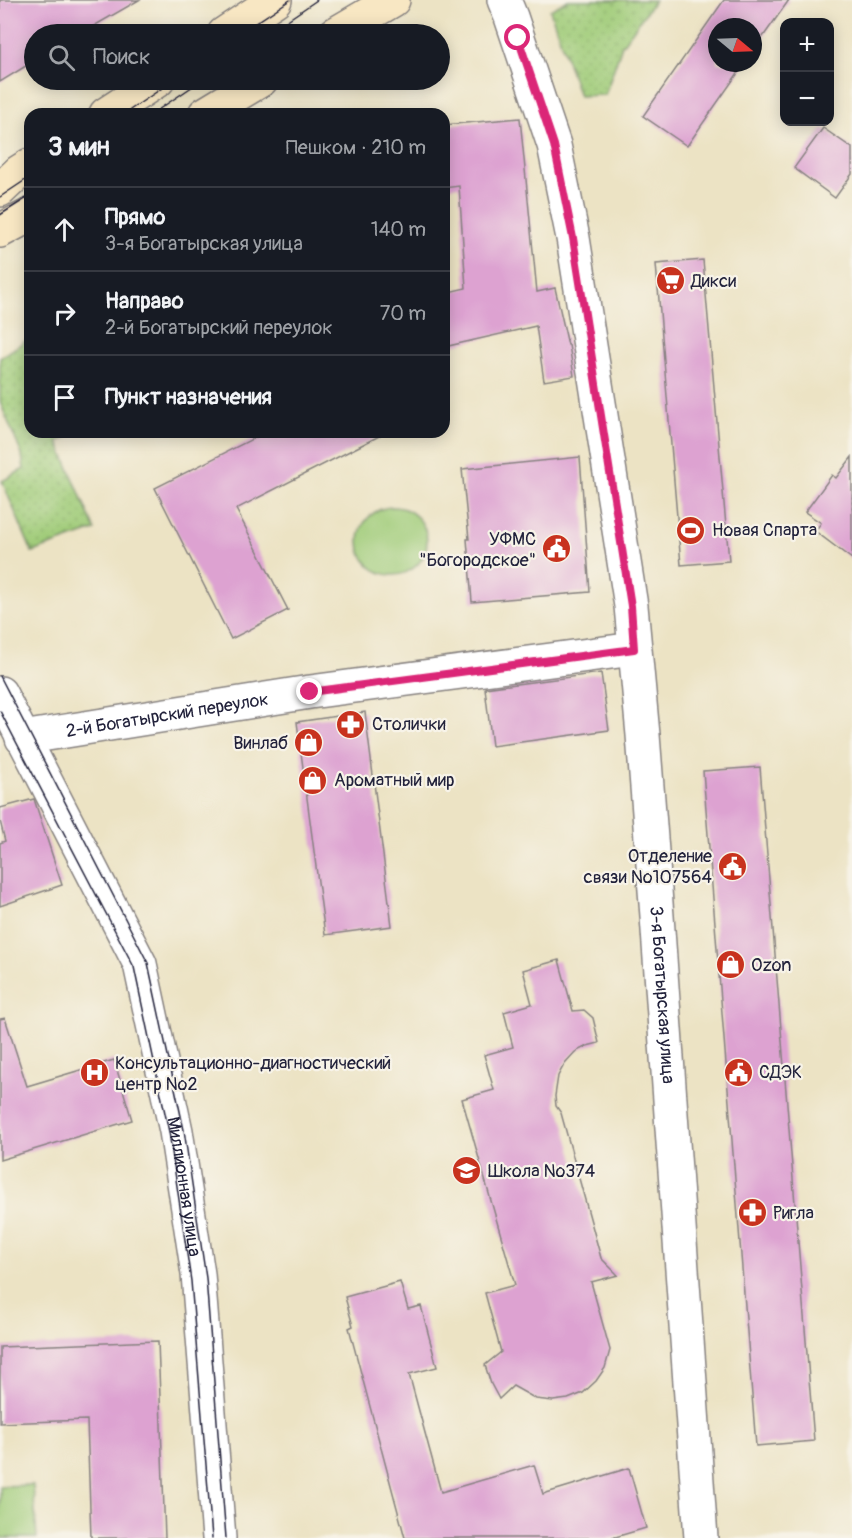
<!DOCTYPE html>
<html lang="ru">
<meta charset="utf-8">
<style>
:root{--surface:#171b24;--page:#20242c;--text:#f1f3f6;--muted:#9ea1a6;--line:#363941}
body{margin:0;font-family:Pangolin,sans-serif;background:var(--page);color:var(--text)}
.controls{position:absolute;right:18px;top:18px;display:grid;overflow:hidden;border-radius:12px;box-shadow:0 3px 15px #0003}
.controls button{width:54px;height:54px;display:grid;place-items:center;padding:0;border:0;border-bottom:2px solid var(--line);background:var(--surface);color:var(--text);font:30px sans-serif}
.compass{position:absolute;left:708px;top:18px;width:54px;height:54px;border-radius:50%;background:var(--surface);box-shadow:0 3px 15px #0003;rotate:109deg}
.stop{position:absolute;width:18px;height:18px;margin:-14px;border:4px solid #db2777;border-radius:50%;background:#fff}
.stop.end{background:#db2777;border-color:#fff;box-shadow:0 2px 6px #0008}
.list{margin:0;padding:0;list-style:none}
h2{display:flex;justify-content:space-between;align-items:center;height:78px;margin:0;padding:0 24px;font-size:26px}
h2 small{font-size:20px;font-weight:400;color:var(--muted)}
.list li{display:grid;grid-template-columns:39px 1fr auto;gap:18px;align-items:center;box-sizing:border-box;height:84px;padding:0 24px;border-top:2px solid var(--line)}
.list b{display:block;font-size:22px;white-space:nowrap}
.list p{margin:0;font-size:20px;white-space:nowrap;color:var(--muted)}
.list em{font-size:20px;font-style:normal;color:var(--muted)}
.icon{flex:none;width:33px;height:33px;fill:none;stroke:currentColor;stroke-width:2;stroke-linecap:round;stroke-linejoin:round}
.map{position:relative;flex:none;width:852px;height:1538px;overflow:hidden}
.search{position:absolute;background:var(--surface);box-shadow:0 3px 15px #0003;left:24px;top:24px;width:426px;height:66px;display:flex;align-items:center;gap:15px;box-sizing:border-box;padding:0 21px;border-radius:33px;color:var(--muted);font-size:22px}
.panel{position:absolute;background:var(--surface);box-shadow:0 3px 15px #0003;left:24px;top:108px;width:426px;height:330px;border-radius:18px}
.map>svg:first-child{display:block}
.grass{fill:url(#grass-dots);stroke:#61775a;stroke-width:1.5}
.green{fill:#a0cc79;stroke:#61775a;stroke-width:1.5}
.building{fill:#dda2d1}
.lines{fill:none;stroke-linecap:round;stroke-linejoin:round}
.minor-casing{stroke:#878280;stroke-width:36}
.tertiary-casing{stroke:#878280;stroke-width:36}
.secondary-casing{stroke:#878280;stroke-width:36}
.minor{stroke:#fff;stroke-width:33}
.tertiary{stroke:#fff;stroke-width:33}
.secondary{stroke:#f8e7c3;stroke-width:33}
.tram{stroke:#22223b;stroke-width:1.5}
.route{stroke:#db2777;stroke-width:8}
.labels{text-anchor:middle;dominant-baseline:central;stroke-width:4.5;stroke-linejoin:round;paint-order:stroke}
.poi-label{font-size:18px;fill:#22223b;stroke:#f7f3e8;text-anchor:start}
.street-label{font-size:18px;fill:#22223b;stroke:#f7f3e8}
</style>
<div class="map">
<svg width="852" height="1538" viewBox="0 0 852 1538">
<defs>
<pattern id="grass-dots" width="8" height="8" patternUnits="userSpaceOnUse" patternTransform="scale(1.5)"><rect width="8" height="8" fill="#a0cc79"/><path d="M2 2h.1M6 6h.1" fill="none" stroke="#8aaf6a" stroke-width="1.8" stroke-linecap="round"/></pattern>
</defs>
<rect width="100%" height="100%" fill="#f7f3e8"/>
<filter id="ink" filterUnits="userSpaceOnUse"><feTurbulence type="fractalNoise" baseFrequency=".0167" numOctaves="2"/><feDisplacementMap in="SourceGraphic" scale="12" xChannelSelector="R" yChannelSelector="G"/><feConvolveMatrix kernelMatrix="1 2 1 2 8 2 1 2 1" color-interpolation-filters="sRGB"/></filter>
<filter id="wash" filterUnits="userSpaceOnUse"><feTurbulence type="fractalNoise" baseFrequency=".008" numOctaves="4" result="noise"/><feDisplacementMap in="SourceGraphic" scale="24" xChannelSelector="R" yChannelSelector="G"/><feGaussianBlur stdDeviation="1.35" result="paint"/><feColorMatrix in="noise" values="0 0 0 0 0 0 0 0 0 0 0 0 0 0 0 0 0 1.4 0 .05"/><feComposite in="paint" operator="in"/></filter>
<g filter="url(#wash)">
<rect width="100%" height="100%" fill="#ece3c4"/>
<g class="grass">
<path d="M568 0H655L622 45 605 95 579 96 550 10Z"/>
<path d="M30 338V432H75L58 442 95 530 32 552 2 481 24 469 22 455 0 402V358Z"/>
</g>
<g class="green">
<circle cx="393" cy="541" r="34"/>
<path d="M33 1485 37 1538H0V1486Z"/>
</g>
<g id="blocks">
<g class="building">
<path d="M0 0H139L80 34H34V61L0 82Z"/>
<path d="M724 0H789L753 51V27H717V63H745L687 146 643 116Z"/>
<path d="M520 118 537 292 555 288 568 345H569L574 376 544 381 536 326 444 347V293L466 288 459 186 444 188V125Z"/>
<path d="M823 128 852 148V174L835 198 794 168Z"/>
<path d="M703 260 729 561 681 565 656 264Z"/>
<path d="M266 432H387L236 509 288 610 231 639 155 488Z"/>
<path d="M580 457 590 592 472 602 467 539H469L462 469Z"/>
<path d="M852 457V559L815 531 821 523 805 512 832 475 836 478Z"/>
<path d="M601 673 609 730 492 746 485 688Z"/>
<path d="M365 712 392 926 325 935 297 722Z"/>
<path d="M760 767 814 1441 756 1446 703 771Z"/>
<path d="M34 799 62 885 0 906V843L5 841 0 821V808Z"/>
<path d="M559 960 573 1011 584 1010 593 1018 599 1043 587 1046 575 1052 565 1063 558 1076 555 1096 556 1106 561 1113 601 1258 618 1275 591 1282 610 1350 605 1368 596 1381 583 1393 568 1399 553 1401 536 1399 513 1386 499 1399 491 1384 485 1365 501 1352 485 1293 515 1285 462 1099 494 1090 484 1055 513 1047 504 1012 532 1004 523 970Z"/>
<path d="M5 1018 27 1086 114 1060 132 1120 0 1160V1019Z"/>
<path d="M400 1282 408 1309 421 1306 437 1367 409 1374 441 1492 534 1465 543 1494 629 1468 646 1528 612 1538H405L349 1328 353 1326 345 1297Z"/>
<path d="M158 1341 165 1538H91L87 1420 0 1423V1347Z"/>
</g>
</g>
</g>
<g filter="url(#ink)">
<use href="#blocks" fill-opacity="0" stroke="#878280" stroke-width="1.5"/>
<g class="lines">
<defs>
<g id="minor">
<path id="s1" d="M504 0 511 17 554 145 573 238 631 606 643 735 657 916 701 1538"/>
<path id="s2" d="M22 738 310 692 634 649"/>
</g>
<g id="tertiary">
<path id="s3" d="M0 693 140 964 176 1131 198 1274 219 1538"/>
</g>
<g id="secondary">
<path d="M224 34 275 0"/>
<path d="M335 34 393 0"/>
<path d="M106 114 158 80"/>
<path d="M205 114 261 80"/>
<path d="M0 190 19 172 30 165"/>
<path d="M0 231 30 215"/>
</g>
</defs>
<use href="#minor" class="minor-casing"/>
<use href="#tertiary" class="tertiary-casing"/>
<use href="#secondary" class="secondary-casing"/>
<use href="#minor" class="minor"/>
<use href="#tertiary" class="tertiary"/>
<use href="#secondary" class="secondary"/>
<g class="tram">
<path d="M239 34 290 0"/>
<path d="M267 34 317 0"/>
<path d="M124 114 174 80"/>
<path d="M152 114 202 80"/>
<path d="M0 197 30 177"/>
<path d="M0 215 30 196"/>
<path d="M0 676 148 963 184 1130 206 1278 226 1538"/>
<path d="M0 711 134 967 169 1132 191 1281 212 1538"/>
</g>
</g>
</g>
<g class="lines" filter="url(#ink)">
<path class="route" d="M310 692 634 649 631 606 573 238 554 145 518 38"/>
</g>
<defs>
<symbol id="supermarket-disc" viewBox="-11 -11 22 22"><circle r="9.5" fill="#c8321e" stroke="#f7f3e8"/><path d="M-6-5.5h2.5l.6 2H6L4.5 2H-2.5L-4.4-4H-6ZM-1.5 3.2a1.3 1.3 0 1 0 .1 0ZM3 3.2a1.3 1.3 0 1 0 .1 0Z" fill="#fff"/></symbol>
<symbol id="stadium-disc" viewBox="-11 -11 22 22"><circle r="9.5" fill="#c8321e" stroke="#f7f3e8"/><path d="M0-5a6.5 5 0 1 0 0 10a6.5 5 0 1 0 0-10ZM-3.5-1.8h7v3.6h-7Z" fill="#fff"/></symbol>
<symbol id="civic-disc" viewBox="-11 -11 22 22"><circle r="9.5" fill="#c8321e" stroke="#f7f3e8"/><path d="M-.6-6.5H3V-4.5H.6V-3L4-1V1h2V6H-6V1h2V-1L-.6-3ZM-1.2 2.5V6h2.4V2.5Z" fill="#fff"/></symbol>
<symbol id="pharmacy-disc" viewBox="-11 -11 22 22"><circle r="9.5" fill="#c8321e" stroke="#f7f3e8"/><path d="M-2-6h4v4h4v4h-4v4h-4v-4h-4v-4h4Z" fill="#fff"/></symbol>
<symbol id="shop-disc" viewBox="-11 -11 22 22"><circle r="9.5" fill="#c8321e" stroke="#f7f3e8"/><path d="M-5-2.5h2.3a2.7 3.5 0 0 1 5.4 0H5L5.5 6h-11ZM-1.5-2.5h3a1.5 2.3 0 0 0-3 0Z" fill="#fff"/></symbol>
<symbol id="hospital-disc" viewBox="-11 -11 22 22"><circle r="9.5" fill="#c8321e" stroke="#f7f3e8"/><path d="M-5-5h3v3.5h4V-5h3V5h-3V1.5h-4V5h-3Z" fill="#fff"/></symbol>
<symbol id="school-disc" viewBox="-11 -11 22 22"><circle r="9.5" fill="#c8321e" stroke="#f7f3e8"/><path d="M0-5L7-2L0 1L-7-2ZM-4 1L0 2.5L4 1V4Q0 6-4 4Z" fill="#fff"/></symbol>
</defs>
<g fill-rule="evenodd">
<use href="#supermarket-disc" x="654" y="264" width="33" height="33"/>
<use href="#stadium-disc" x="674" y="514" width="33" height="33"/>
<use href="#civic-disc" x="540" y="532" width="33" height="33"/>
<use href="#pharmacy-disc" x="334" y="708" width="33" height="33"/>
<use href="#shop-disc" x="292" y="726" width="33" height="33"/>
<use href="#shop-disc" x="296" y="764" width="33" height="33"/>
<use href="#civic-disc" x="716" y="850" width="33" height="33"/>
<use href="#shop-disc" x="714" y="948" width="33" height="33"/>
<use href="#civic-disc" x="722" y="1056" width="33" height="33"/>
<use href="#hospital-disc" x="78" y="1056" width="33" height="33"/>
<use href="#school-disc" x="450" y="1154" width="33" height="33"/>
<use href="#pharmacy-disc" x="736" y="1196" width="33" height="33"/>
</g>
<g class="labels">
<g class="poi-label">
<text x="691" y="281">Дикси</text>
<text x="712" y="530">Новая Спарта</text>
<text x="536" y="539" text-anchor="end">УФМС<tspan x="536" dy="21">"Богородское"</tspan></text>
<text x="372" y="724">Столички</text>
<text x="288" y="743" text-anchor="end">Винлаб</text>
<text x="334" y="780">Ароматный мир</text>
<text x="712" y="856" text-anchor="end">Отделение<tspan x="712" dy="21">связи №107564</tspan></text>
<text x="751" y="965">Ozon</text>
<text x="115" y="1063">Консультационно-диагностический<tspan x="115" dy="21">центр №2</tspan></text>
<text x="759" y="1072">СДЭК</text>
<text x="488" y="1171">Школа №374</text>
<text x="773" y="1213">Ригла</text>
</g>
<g class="street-label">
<text stroke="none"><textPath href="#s2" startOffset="147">2-й Богатырский переулок</textPath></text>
<text stroke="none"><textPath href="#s1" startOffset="1011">3-я Богатырская улица</textPath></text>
<text stroke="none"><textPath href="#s3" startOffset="532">Миллионная улица</textPath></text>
</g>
</g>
</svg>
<div class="controls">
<button>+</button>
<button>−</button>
</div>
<svg class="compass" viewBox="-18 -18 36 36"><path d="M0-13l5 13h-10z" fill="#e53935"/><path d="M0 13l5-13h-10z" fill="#9ea1a6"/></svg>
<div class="stop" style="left:518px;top:38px"></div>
<div class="stop end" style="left:310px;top:692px"></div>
<div class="search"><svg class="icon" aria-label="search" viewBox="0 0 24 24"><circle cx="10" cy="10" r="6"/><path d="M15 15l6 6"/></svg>Поиск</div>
<section class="panel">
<h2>3 мин<small>Пешком · 210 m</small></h2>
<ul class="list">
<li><svg class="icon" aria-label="ahead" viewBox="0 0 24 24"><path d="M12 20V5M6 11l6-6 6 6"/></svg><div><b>Прямо</b><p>3-я Богатырская улица</p></div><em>140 m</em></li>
<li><svg class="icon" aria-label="right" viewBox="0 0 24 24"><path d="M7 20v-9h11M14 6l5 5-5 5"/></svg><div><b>Направо</b><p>2-й Богатырский переулок</p></div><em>70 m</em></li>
<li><svg class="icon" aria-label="arrive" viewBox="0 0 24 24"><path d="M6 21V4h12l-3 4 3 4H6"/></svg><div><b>Пункт назначения</b></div></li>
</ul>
</section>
</div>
